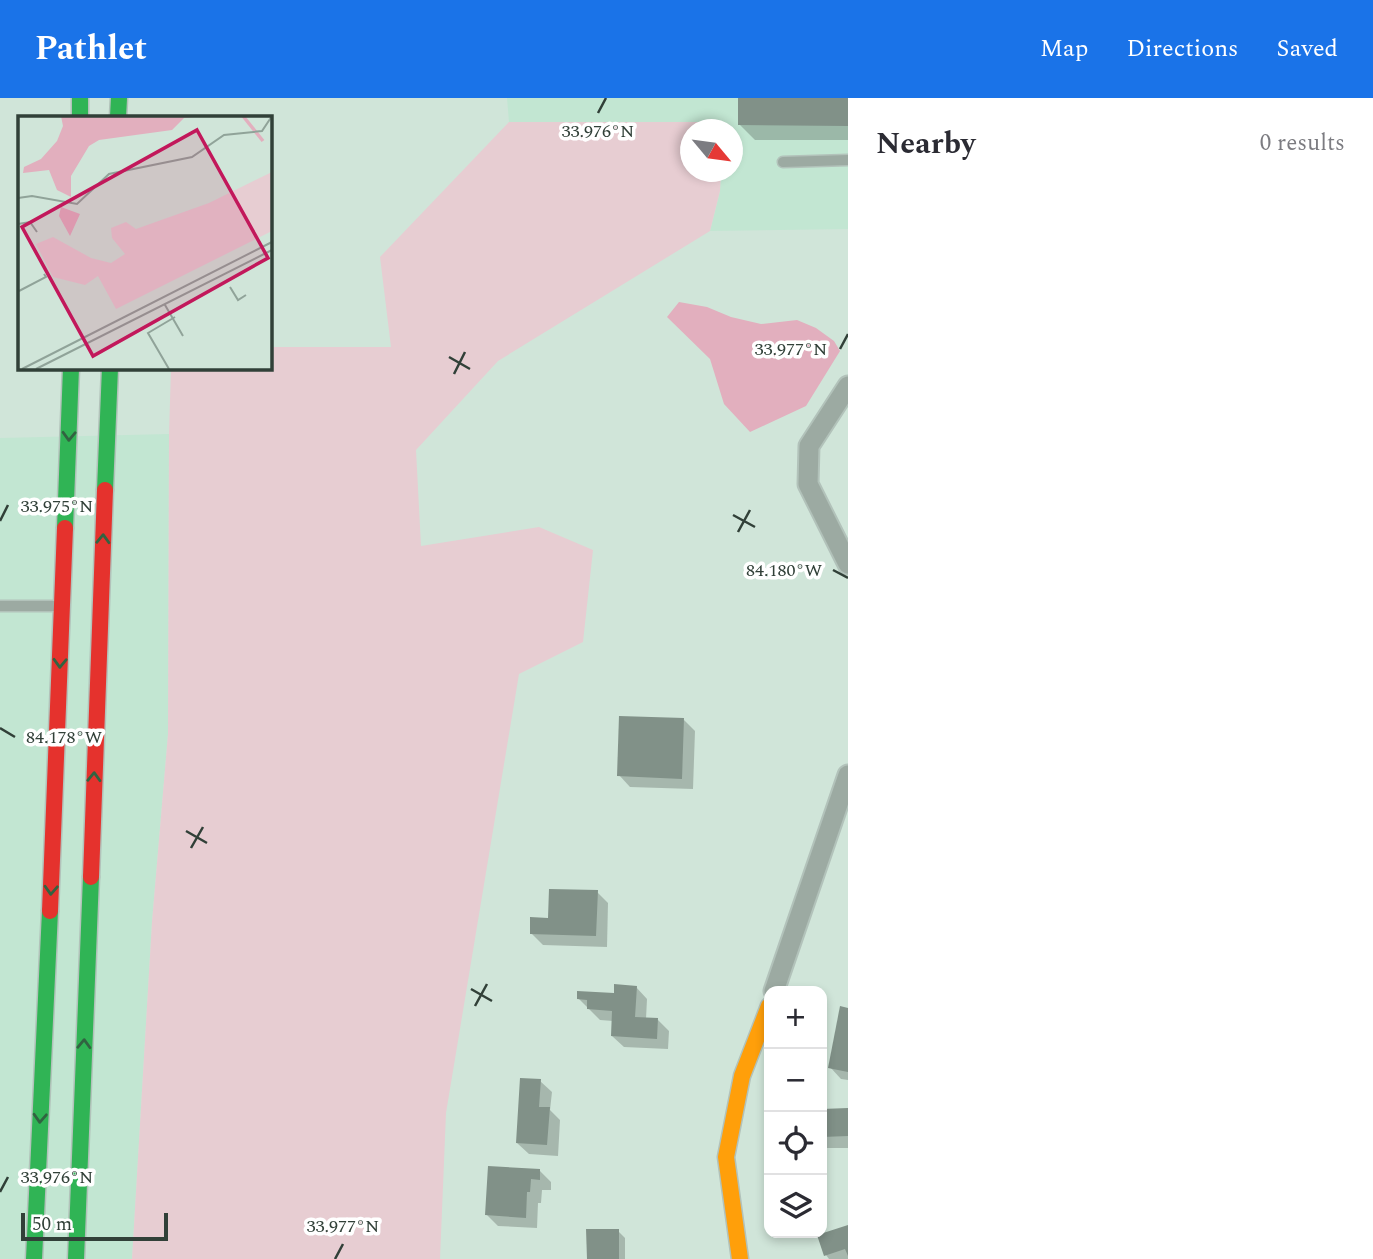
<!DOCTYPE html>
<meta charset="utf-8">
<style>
:root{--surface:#fff;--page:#f7f7f7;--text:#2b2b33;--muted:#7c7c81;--line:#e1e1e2;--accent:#1a73e8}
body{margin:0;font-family:Spectral,serif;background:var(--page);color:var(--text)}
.controls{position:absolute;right:21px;bottom:21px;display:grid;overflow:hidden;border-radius:14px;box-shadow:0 4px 10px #0003}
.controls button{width:63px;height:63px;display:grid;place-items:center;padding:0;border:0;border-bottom:2px solid var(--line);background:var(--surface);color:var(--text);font:35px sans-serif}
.compass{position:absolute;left:680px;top:21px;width:63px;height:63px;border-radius:50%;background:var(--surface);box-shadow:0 4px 10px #0003;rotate:119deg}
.scale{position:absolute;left:21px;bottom:18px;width:147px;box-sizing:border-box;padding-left:7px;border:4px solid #314038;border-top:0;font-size:19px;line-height:24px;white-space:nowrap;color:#314038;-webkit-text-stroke:5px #fff;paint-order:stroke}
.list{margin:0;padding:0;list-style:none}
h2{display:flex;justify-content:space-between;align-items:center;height:91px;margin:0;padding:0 28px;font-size:30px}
h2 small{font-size:23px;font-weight:400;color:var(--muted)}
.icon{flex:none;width:38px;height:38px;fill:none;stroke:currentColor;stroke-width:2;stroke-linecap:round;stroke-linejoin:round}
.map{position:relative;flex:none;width:848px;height:1161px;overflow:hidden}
header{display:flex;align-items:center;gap:42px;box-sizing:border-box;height:98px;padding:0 35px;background:var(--accent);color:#fff}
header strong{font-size:33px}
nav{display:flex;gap:38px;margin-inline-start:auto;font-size:24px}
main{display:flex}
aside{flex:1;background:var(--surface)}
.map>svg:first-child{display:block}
.built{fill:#c2e6d2}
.green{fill:#e7cdd2}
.water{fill:#e2afbe}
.shadow{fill:#0003}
.building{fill:#819188}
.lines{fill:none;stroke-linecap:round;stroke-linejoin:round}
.lane-casing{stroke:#b2c2ba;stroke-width:13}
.street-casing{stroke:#b2c2ba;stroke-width:23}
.fast-casing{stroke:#b2c2ba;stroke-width:19}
.slow-casing{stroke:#b2c2ba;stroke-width:19}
.jam-casing{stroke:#b2c2ba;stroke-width:19}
.lane{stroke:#9caaa2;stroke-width:10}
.street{stroke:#9caaa2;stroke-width:19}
.fast{stroke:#30b455;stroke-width:16}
.slow{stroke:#ff9f0a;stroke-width:16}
.jam{stroke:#e5322d;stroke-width:16}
.oneway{stroke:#316341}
.ticks{fill:none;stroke:#314038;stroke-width:2.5}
.inset-river{fill:none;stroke:#e2afbe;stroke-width:3.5}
.inset-road{fill:none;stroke:#90a399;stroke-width:2}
.view{fill:#c2185b;fill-opacity:0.15;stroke:#c2185b;stroke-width:3.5}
.inset-edge{fill:none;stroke:#314038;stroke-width:3.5}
.ticks-label{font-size:18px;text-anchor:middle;fill:#314038;stroke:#fff;stroke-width:7;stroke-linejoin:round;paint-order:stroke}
</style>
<header>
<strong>Pathlet</strong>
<nav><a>Map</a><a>Directions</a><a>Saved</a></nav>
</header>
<main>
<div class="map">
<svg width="848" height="1161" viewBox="0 0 848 1161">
<rect width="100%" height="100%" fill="#d0e5d9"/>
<g class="built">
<path d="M507 0H848V131L710 133 720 93 721 74H732V32L724 31 725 24H509Z"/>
<path d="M169 336 168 636 152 824 132 1161H0V340Z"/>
</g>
<path class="green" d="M509 24H725L724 31 690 32V74H721L720 93 710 133 498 263 416 352 421 448 539 429 593 452 583 544 519 576 446 1015 440 1161H132L152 824 168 636 169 336 171 270H270V249H391L380 159Z"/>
<path class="water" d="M679 204 707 209 731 219 761 226 797 222 816 230 834 243 840 253 806 308 750 334 724 306 710 261 667 219Z"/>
<g class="shadow">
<path d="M740 0H848V42H755L740 27Z"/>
<path d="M684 622 695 633 693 691 630 689 619 677Z"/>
<path d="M597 794 608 805 607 849 543 847 531 835 550 821Z"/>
<path d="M636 889 647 901 646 921 658 922 669 933 668 951 624 949 612 938 613 923 600 922 579 901 615 897Z"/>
<path d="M848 911V982L841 981 830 969Z"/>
<path d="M540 983 552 994 550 1012 560 1022 558 1058 529 1056 517 1045Z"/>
<path d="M848 1012V1050H822V1013Z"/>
<path d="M540 1073 551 1084V1092H542L541 1105H538L537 1130 498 1128 487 1117Z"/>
<path d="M848 1129V1161H829L826 1157Z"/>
<path d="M618 1133 625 1140V1161H588Z"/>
</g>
<g class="building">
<path d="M738 0H848V28L738 27Z"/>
<path d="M619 618 684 620 682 681 617 678Z"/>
<path d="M549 791 598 792 596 838 530 836V819L548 820Z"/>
<path d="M614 886 637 888 635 919 658 920 657 941 611 938 612 913 587 911V902L577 901V893L614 895Z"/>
<path d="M840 908 848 910V974L828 970Z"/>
<path d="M520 980 541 981 539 1009H550L547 1047 516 1045Z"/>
<path d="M848 1010V1038L822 1039V1011Z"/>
<path d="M488 1068 540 1071V1082L531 1081 530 1094H527L526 1120 485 1117Z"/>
<path d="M848 1127V1158L845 1151 824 1158 817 1137Z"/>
<path d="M586 1131H619V1161H587Z"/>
</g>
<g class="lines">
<defs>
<g id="lane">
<path d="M783 64 848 62"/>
<path d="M0 508H54"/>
</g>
<g id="street">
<path d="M848 288 809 348 808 386 848 466"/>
<path d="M774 893 848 677"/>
</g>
<g id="fast">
<path d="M80 0V19"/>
<path d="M118 19 119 0"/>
<path d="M105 392 110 270"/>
<path d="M65 430 71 270"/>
<path d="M34 1161 50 813"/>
<path d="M76 1161 91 779"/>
</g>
<path id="slow" d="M740 1161 726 1059 742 978 769 908"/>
<g id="jam">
<path d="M91 779 105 392"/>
<path d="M50 813 65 430"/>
</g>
</defs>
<use href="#lane" class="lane-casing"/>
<use href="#street" class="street-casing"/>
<use href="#fast" class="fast-casing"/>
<use href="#slow" class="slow-casing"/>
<use href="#jam" class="jam-casing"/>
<use href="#lane" class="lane"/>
<use href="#street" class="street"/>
<use href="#fast" class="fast"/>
<use href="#slow" class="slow"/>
<use href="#jam" class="jam"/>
</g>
<defs><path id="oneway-chevron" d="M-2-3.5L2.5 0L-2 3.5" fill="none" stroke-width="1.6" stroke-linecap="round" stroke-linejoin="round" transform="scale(1.75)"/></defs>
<g class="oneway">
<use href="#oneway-chevron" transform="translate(69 338) rotate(92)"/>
<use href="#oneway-chevron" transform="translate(103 441) rotate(-88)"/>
<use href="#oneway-chevron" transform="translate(60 565) rotate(92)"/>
<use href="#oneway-chevron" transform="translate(94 679) rotate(-88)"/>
<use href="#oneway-chevron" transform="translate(51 792) rotate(93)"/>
<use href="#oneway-chevron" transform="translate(84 946) rotate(-88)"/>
<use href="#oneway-chevron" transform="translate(40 1020) rotate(93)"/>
</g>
<path class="ticks" d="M598 15 606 0M840 251 848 236M449 259 470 271M454 276 465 254M733 417 755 429M0 423 8 407M738 434 750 412M833 472 848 480M0 630 15 639M186 733 207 745M191 750 203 729M471 891 492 903M475 908 487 886M0 1094 8 1079M335 1161 343 1146"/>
<g transform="translate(18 18)">
<rect width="254" height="254" fill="#d0e5d9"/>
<path d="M254 56V115L98 193 80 160 67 169 35 161 18 128 35 121 73 142 93 147 107 138 94 122 93 112 108 106 118 113 191 87Z" fill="#e7cdd2"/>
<path d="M43 0H187L166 2 154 14 81 24 71 30 53 60V81L39 74 31 54 5 57 6 51 23 43 39 25 45 10ZM43 91 62 98 52 120 41 100Z" fill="#e2afbe"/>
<path class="inset-river" d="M225 0 245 25"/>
<path class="inset-road" d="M0 82 14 80 59 88 91 58 174 41 206 19 244 15 254 0M0 108 12 106 19 116M212 171 220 184 228 179M1 175 28 161 26 158M147 189 165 220M4 253 254 126M18 253 254 134M151 253 130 217 157 201"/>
<path class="view" d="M179 14 250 142 75 240 4 111Z"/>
<rect width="254" height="254" class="inset-edge"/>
</g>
<g class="ticks-label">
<text x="598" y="39">33.976°N</text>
<text x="791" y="257">33.977°N</text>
<text x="57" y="414">33.975°N</text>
<text x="784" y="478">84.180°W</text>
<text x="64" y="645">84.178°W</text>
<text x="57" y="1085">33.976°N</text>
<text x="343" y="1134">33.977°N</text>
</g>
</svg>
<div class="controls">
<button>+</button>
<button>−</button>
<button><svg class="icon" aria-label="locate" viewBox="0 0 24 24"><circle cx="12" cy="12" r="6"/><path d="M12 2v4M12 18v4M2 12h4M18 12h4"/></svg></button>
<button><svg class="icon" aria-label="layers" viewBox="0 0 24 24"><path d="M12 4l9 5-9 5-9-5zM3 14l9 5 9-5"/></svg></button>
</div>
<svg class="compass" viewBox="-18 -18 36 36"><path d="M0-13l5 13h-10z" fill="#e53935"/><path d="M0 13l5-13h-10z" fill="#7c7c81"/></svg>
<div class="scale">50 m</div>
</div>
<aside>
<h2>Nearby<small>0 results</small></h2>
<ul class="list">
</ul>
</aside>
</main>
